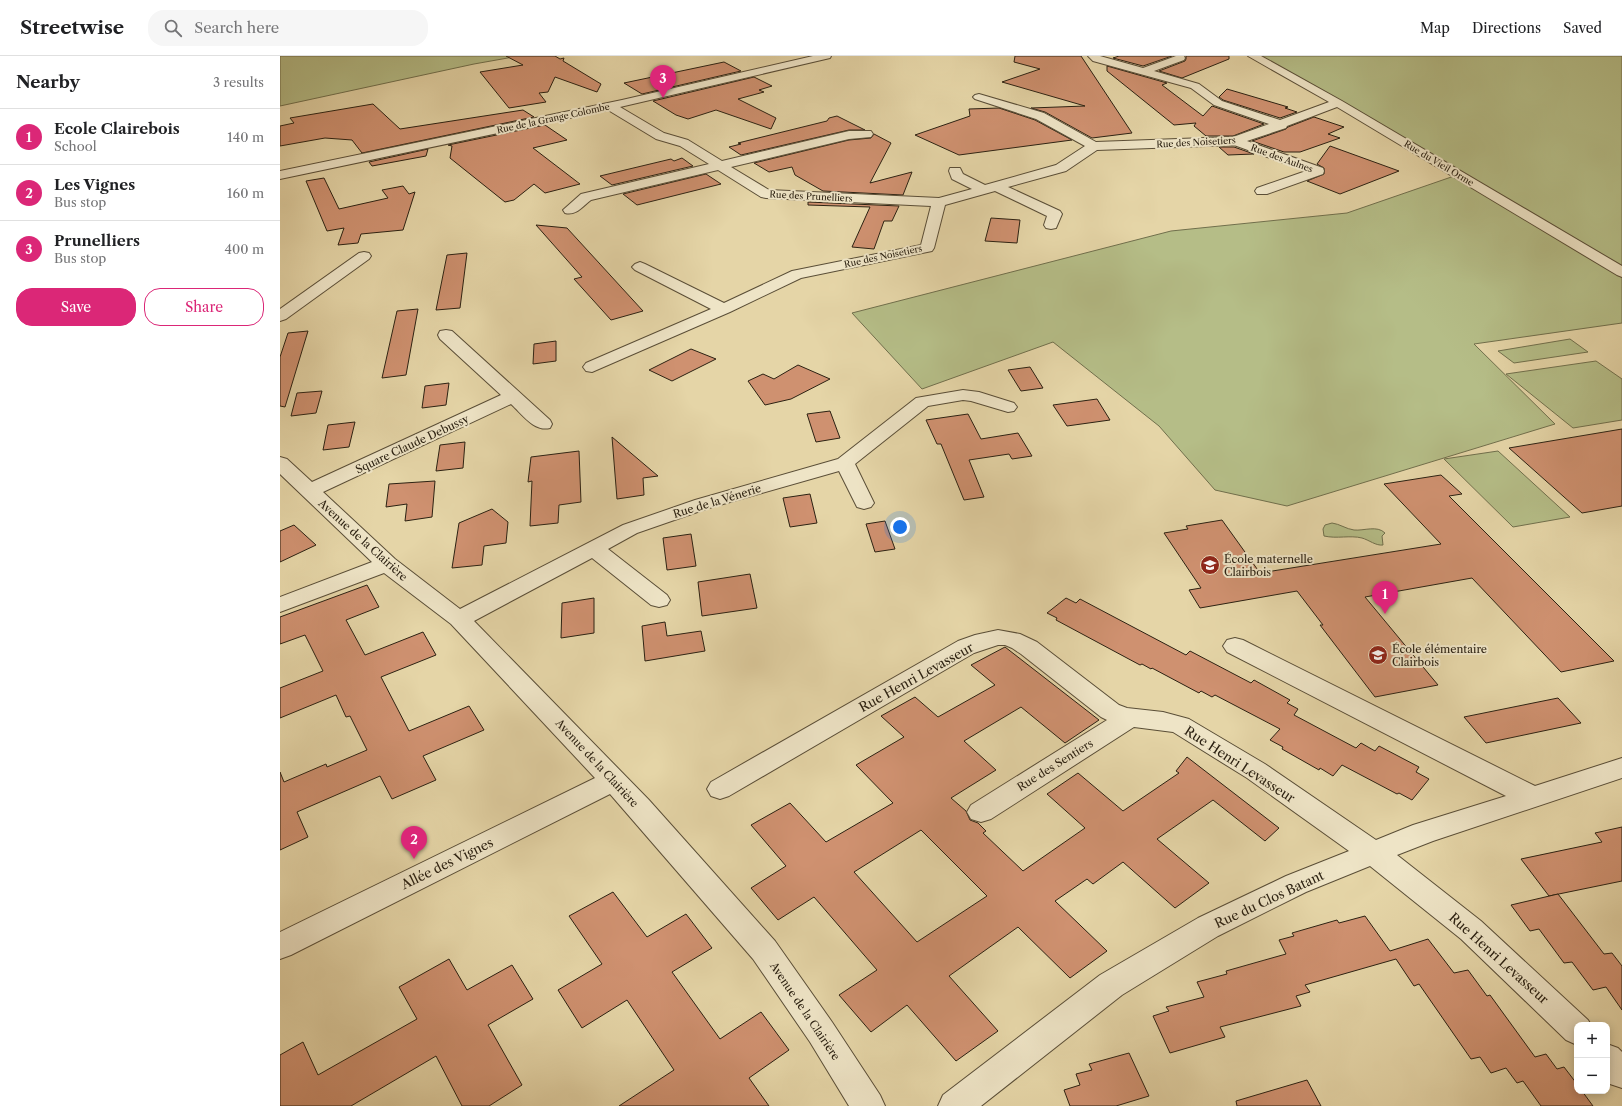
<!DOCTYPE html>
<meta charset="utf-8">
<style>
:root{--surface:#fff;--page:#f6f6f6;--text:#202124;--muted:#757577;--line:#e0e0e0;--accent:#db2777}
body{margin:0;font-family:"Libre Caslon Text",serif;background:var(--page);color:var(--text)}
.controls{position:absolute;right:12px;bottom:12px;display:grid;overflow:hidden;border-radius:8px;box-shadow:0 2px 10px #0003}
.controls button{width:36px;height:36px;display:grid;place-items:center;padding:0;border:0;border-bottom:1px solid var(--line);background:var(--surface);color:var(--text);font:20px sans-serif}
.you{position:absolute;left:620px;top:471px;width:14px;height:14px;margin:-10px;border:3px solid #fff;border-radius:50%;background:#1a73e8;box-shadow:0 0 0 6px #1a73e833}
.badge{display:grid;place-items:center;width:26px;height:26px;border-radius:50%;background:var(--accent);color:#fff;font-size:13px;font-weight:700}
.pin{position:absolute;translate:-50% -33px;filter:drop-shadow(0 1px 2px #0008)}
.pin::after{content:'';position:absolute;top:21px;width:14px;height:12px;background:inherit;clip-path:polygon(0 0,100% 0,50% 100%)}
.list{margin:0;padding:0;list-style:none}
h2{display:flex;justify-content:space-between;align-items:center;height:52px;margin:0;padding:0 16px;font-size:17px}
h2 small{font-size:13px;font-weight:400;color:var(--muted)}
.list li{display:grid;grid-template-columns:26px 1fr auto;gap:12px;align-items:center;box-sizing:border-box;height:56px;padding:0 16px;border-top:1px solid var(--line)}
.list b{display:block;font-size:15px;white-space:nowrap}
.list p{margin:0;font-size:13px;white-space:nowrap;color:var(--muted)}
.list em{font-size:13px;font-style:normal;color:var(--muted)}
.actions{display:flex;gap:8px;padding:12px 16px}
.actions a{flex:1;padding:9px 0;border:1px solid var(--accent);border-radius:16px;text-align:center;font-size:14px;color:var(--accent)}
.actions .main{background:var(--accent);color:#fff}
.icon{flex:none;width:22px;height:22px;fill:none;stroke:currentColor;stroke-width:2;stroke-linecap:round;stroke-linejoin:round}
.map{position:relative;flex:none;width:1342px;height:1050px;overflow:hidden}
header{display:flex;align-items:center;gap:24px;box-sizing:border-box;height:56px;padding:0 20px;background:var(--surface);border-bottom:1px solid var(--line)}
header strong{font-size:19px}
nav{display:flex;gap:22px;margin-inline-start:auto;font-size:14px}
.search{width:280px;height:36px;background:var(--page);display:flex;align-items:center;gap:10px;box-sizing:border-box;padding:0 14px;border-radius:16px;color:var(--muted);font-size:15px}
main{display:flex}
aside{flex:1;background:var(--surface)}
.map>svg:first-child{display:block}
.green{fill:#b5bd87;stroke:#706f4c}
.building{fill:#cf9170;stroke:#2b2112;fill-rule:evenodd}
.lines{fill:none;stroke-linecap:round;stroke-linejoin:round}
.street-casing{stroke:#5a4e37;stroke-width:2}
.street{fill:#eee4c6;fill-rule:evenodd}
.labels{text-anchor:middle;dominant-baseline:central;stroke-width:4;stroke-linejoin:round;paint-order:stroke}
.far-street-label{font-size:9px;fill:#2b2112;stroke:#eee4c6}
.street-label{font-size:11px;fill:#2b2112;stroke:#eee4c6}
.poi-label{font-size:11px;fill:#2b2112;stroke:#eee4c6;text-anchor:start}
.near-street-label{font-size:13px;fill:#2b2112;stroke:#eee4c6}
</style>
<header>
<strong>Streetwise</strong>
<div class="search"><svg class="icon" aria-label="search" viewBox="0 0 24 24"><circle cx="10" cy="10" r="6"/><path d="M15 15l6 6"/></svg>Search here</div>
<nav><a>Map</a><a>Directions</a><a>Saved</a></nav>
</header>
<main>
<aside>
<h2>Nearby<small>3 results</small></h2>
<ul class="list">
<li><span class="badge">1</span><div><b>Ecole Clairebois</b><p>School</p></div><em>140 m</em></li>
<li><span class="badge">2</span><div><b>Les Vignes</b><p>Bus stop</p></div><em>160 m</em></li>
<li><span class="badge">3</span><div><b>Prunelliers</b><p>Bus stop</p></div><em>400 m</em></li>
</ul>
<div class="actions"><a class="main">Save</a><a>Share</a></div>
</aside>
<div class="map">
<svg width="1342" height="1050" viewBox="0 0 1342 1050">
<rect width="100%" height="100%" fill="#e5d5a7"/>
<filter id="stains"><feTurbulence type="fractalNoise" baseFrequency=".005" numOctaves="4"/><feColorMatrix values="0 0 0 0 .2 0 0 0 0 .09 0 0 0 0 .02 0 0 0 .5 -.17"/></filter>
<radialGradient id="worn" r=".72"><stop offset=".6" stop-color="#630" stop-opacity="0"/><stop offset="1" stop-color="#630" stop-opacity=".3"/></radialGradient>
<g class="green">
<path d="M0 0H239L194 8 0 50Z"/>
<path d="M979 0H1342V267L1194 288 1275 368 1007 450 935 434 879 370 773 286 642 333 572 257 891 175 1067 157 1180 118Z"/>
<path d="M1290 283 1308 296 1234 307 1218 295Z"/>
<path d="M1316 305 1342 323V364L1293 372 1226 318Z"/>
<path d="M1218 395 1290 461 1233 471 1164 403Z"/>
<path d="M1052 467C1060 468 1066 473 1074 474 1084 475 1097 469 1105 477L1102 480 1103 489C1096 490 1089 484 1082 482 1070 479 1057 483 1044 480L1043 473 1045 469Z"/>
</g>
<g class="building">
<path d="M226 0H275L280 3 284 2 283 5 321 28 317 36 275 21 268 36 259 37 266 46 229 52 200 16 243 9Z"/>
<path d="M735 0H801L852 77 812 82 765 56 751 52 805 50 722 26 760 13 734 6Z"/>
<path d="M839 0H892L863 10 833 2Z"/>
<path d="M906 0H949V3L902 22 879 15 905 5 906 3Z"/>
<path d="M444 6 461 15 362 38 344 27Z"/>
<path d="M827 10 887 27 882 29 923 60 932 50 984 68 953 80H926L914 70 916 67 894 69 827 15Z"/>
<path d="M474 21 492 30 479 34 484 36 458 43 496 62 491 73 436 54 408 63 396 59 373 45Z"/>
<path d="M947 33 1008 51 1005 52 1017 56 1000 62 943 44 939 41Z"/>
<path d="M93 48 120 73 243 54 254 61 82 97 72 84 45 82 0 90V70L14 67 10 62Z"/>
<path d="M719 52 755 64 792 84 679 99 635 79 690 60 689 53Z"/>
<path d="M557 60 585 74H569L461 99 449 91 461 88 458 87 547 65 549 62Z"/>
<path d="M1034 61 1064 71 1048 78 1060 82 1020 96H1004L972 85 1006 73 1008 71Z"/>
<path d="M265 69 287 84 253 92 300 128 265 137 254 128 234 144 225 146 170 102 172 90 168 89Z"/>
<path d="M594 78 611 87 590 127 632 116 623 139 543 135 515 119 512 111 489 116 474 107 569 84 591 82Z"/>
<path d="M1050 90 1119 115 1060 138 1027 125 1044 118V112L1037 108Z"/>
<path d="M939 91H954L974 98 948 99Z"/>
<path d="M148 93 146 100 92 110 89 106Z"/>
<path d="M402 102 413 110 332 129 320 120 391 103 394 105Z"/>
<path d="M426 118 441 128 357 149 343 138Z"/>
<path d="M44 122 59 153 108 142 102 134 123 130 129 138 135 136 123 174 81 178 78 187 58 189 64 172 47 175 26 125Z"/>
<path d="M528 146 619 150 612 165H604L594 193 572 191 590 151 528 149Z"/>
<path d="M711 162 740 164 737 187 705 185Z"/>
<path d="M256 169 287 172 363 255 331 264 294 223 302 221Z"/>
<path d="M187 197 180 252 156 254 167 199Z"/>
<path d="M138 253 126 319 102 322 117 255Z"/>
<path d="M28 275 5 351 0 350V301L8 277Z"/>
<path d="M276 285V305L253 308 254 288Z"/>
<path d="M411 293 436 303 392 325 369 314Z"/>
<path d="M518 309 550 323 511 343 485 349 468 325 483 318 494 323Z"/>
<path d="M750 311 763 332 741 335 728 314Z"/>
<path d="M169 327 166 349 142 352 145 330Z"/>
<path d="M42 335 36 357 11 360 17 337Z"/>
<path d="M817 343 830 364 787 370 773 349Z"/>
<path d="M550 355 560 382 536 386 527 358Z"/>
<path d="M688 358 701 383 738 377 752 400 732 403 729 398 689 404 704 441 684 444 661 388H657L646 364Z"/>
<path d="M75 366 69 391 43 394 48 369Z"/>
<path d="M1342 373V450L1302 457 1229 392Z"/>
<path d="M332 381 378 420 363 422 364 439 337 443Z"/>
<path d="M185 386 183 412 156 415 160 389Z"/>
<path d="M299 395 301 446 279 449 278 467 250 470 252 425 248 426 251 401Z"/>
<path d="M1161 419 1182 438 1169 440 1334 605 1281 616 1192 522 1085 541 1158 629 1095 641 1040 569H1043L1017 535 920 552 909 534 921 532 884 477 908 473 906 470 942 464 980 517 1161 488 1104 428Z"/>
<path d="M155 425 152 461 125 465 127 448 106 451 109 428Z"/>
<path d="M530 438 537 467 510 471 503 442Z"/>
<path d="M212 453 228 466 226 487 204 490 202 509 172 512 179 467Z"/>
<path d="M605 465 615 493 595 496 586 468Z"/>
<path d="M14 469 36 489 0 506V475Z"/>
<path d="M411 478 416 510 387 514 383 482Z"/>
<path d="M470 518 477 552 422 560 418 526Z"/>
<path d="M87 529 99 551 66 564 85 599 143 576 156 599 101 621 129 675 189 650 204 674 143 700 156 724 112 743 100 720 17 756 28 781 0 794V716L4 726 46 708 47 711 87 694 70 660 66 661 56 639 0 662V632L43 615 25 579 0 588V561Z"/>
<path d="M314 542V577L281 582 282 547Z"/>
<path d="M786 542 796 547 800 543 906 599 910 595 971 627 974 624 1010 644 1007 647 1018 653 1014 659 1076 692 1081 687 1095 695 1099 690 1139 711 1136 716 1149 723 1132 744 1119 737 1117 738 1062 709 1053 720 1040 712 1039 714 1002 693 1003 691 990 684 1000 673 935 639 932 641 921 635 919 637 872 612 871 613 862 608 860 609 776 564 777 562 767 557Z"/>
<path d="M385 566 387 580 421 575 425 595 365 605 362 570Z"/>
<path d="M725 591 819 664 785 687 741 651 684 685 716 714 671 742 686 755 690 764 698 767 706 775 703 777 743 815 805 772 767 738 798 717 843 755 899 717 896 715 907 701 999 772 985 785 933 744 877 783 929 827 895 852 843 806 813 828 807 823 775 845 827 895 790 922 738 871 669 920 718 975 676 1005 627 949 591 976 559 939 597 914 534 841 498 864 471 832 506 810 471 769 510 747 546 786 613 747 576 709 624 681 601 660 635 641 658 661 715 629 691 609ZM641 774 707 840 637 886 574 816Z"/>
<path d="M1278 642 1301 667 1206 687 1184 661Z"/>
<path d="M1342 771V825L1269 840 1241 803 1322 786 1315 777Z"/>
<path d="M333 836 367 881 406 858 432 892 392 916 440 983 481 956 509 994 469 1022 489 1050H339L394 1014 347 944 302 972 278 934 322 908 289 860Z"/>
<path d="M1278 838 1324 898 1332 897 1342 910V954L1326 931 1313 934 1292 906 1284 907 1259 873 1250 875 1231 849Z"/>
<path d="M1085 860 1110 895 1148 883 1174 917 1188 914 1207 940 1210 939 1255 1001 1266 998 1277 1013 1284 1011 1297 1028V1035H1302L1313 1050H1261L1243 1025 1237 1027 1226 1012 1211 1017 1200 1001 1191 1003 1139 928 1134 930 1116 903 1025 929 1030 936 1016 940 1021 950 940 971 945 981 890 997 873 960 889 955 886 951 924 941 917 926 947 918 946 915 1006 898 999 884 1014 880 1012 877 1057 864 1059 867Z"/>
<path d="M169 903 187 934 232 909 253 943 208 969 242 1029 209 1050H182L156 1000 71 1050H0V999L23 986 38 1019 137 963 119 931Z"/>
<path d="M849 997 869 1040 836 1050H790L784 1034 800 1029 796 1018 812 1014 809 1008Z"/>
<path d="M1027 1024 1041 1050H957L956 1045Z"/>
</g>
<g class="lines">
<defs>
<g id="street">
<path d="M533 0H551L550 2 340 51 384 77 408 84 442 105 569 75H591L593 78 591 81 569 83 451 111 489 134 659 142 692 133 672 123 669 115 670 112H680L683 118 705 129 776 109 805 90 756 63 695 43 693 41 695 39 699 38 764 57 816 86 953 81 989 68 934 49 911 32 813 5 808 0H820L863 12 896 0H904L905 2 904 4 874 15 919 28 942 45 1000 64 1049 46 968 0H981L1062 45 1342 210V221L1337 219 1057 51 1007 70 1006 72 967 85 1043 112 1044 115 1043 118 987 138H977L975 135 977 132 1026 115 954 89 817 94 786 115 728 131 780 155 782 158 776 172 771 173 766 172 764 169 767 160 715 135 665 149 654 192 652 195 521 222 450 256 312 316 306 315 303 311 306 307 431 253 355 214 352 211 355 208 360 206 365 208 444 247 512 215 641 189 651 150 486 142 481 141 438 114 311 144C303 150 296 160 285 157L283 154 301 138 429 108 400 90 376 83 328 54 0 123V115L342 44Z"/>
<path d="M84 196 89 197 91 200 89 203 6 263 0 265V253L79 197Z"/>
<path d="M166 274 172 275 270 364 272 368 270 372C254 376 242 358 231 348L43 436 115 503 180 553 343 469 415 444 558 403 636 342 683 334 699 336 734 347 737 351 734 355 728 356 691 345 683 344 648 350 575 408 594 447 591 451 584 453 577 451 559 415 429 452 357 477 328 493 387 539 390 544 387 549 379 551 371 549 312 502 194 565 369 744 495 885 552 966 600 1039 605 1050H569L530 986 473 903 330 738 11 899 0 903V876L315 722 171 568 104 517 0 556V541L92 506 0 418V401L7 403 32 426 221 339 160 283 158 279 160 275Z"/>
<path d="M718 574 740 578 757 586 839 649 847 652 883 656 909 663 985 708 1096 784 1133 769 1226 740 947 596 943 590 947 584 955 582 963 584 1255 730 1342 702V722L1153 785 1117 799 1201 865 1308 964 1311 969H1297V989L1286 984 1181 883 1090 810 1026 836 938 880 842 939 701 1050H658L663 1039 820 919 918 862 1006 820 1069 795 967 722 893 676 854 671 711 763 701 766 691 763 687 756 691 749 827 664 821 661 741 598 732 592 725 589H718L694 597 449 740 440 743 431 740 427 733 431 726 678 585 695 579Z"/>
<path d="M1327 988 1338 992 1342 996V1032L1330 1028 1327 1025Z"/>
</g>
</defs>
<use href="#street" class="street-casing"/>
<use href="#street" class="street"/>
</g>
<defs>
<symbol id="school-disc" viewBox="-11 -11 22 22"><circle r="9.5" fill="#8f2418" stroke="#eee4c6"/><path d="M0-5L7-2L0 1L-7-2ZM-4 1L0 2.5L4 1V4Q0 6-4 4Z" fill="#fff"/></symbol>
</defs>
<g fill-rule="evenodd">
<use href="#school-disc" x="919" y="498" width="22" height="22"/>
<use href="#school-disc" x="1087" y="588" width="22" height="22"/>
</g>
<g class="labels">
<g class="far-street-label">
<text transform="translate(273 62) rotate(-12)">Rue de la Grange Colombe</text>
<text transform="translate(916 86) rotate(-3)">Rue des Noisetiers</text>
<text transform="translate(1002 102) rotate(20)">Rue des Aulnes</text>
<text transform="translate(1159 107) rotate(31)">Rue du Vieil Orme</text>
<text transform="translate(531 140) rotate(3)">Rue des Prunelliers</text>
<text transform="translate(603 200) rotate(-12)">Rue des Noisetiers</text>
</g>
<g class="street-label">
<text transform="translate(132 388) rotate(-25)">Square Claude Debussy</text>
<text transform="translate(437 445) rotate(-17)">Rue de la Vénerie</text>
<text transform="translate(83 484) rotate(42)">Avenue de la Clairière</text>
<text transform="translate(317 707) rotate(47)">Avenue de la Clairière</text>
<text transform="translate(775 709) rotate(-32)">Rue des Sentiers</text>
<text transform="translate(525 955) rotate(56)">Avenue de la Clairière</text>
</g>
<g class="poi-label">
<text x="944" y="503">École maternelle<tspan x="944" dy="13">Clairbois</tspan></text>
<text x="1112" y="593">École élémentaire<tspan x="1112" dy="13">Clairbois</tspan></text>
</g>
<g class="near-street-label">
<text transform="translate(636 621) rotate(-29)">Rue Henri Levasseur</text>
<text transform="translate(960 708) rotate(33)">Rue Henri Levasseur</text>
<text transform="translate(167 807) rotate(-26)">Allée des Vignes</text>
<text transform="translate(989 843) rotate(-25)">Rue du Clos Batant</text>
<text transform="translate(1219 902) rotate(42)">Rue Henri Levasseur</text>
</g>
</g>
<rect width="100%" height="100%" filter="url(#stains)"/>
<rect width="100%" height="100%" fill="url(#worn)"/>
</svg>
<div class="controls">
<button>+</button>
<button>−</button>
</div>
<div class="you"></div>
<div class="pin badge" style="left:1105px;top:558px">1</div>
<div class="pin badge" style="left:134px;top:803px">2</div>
<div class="pin badge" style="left:383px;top:42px">3</div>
</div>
</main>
